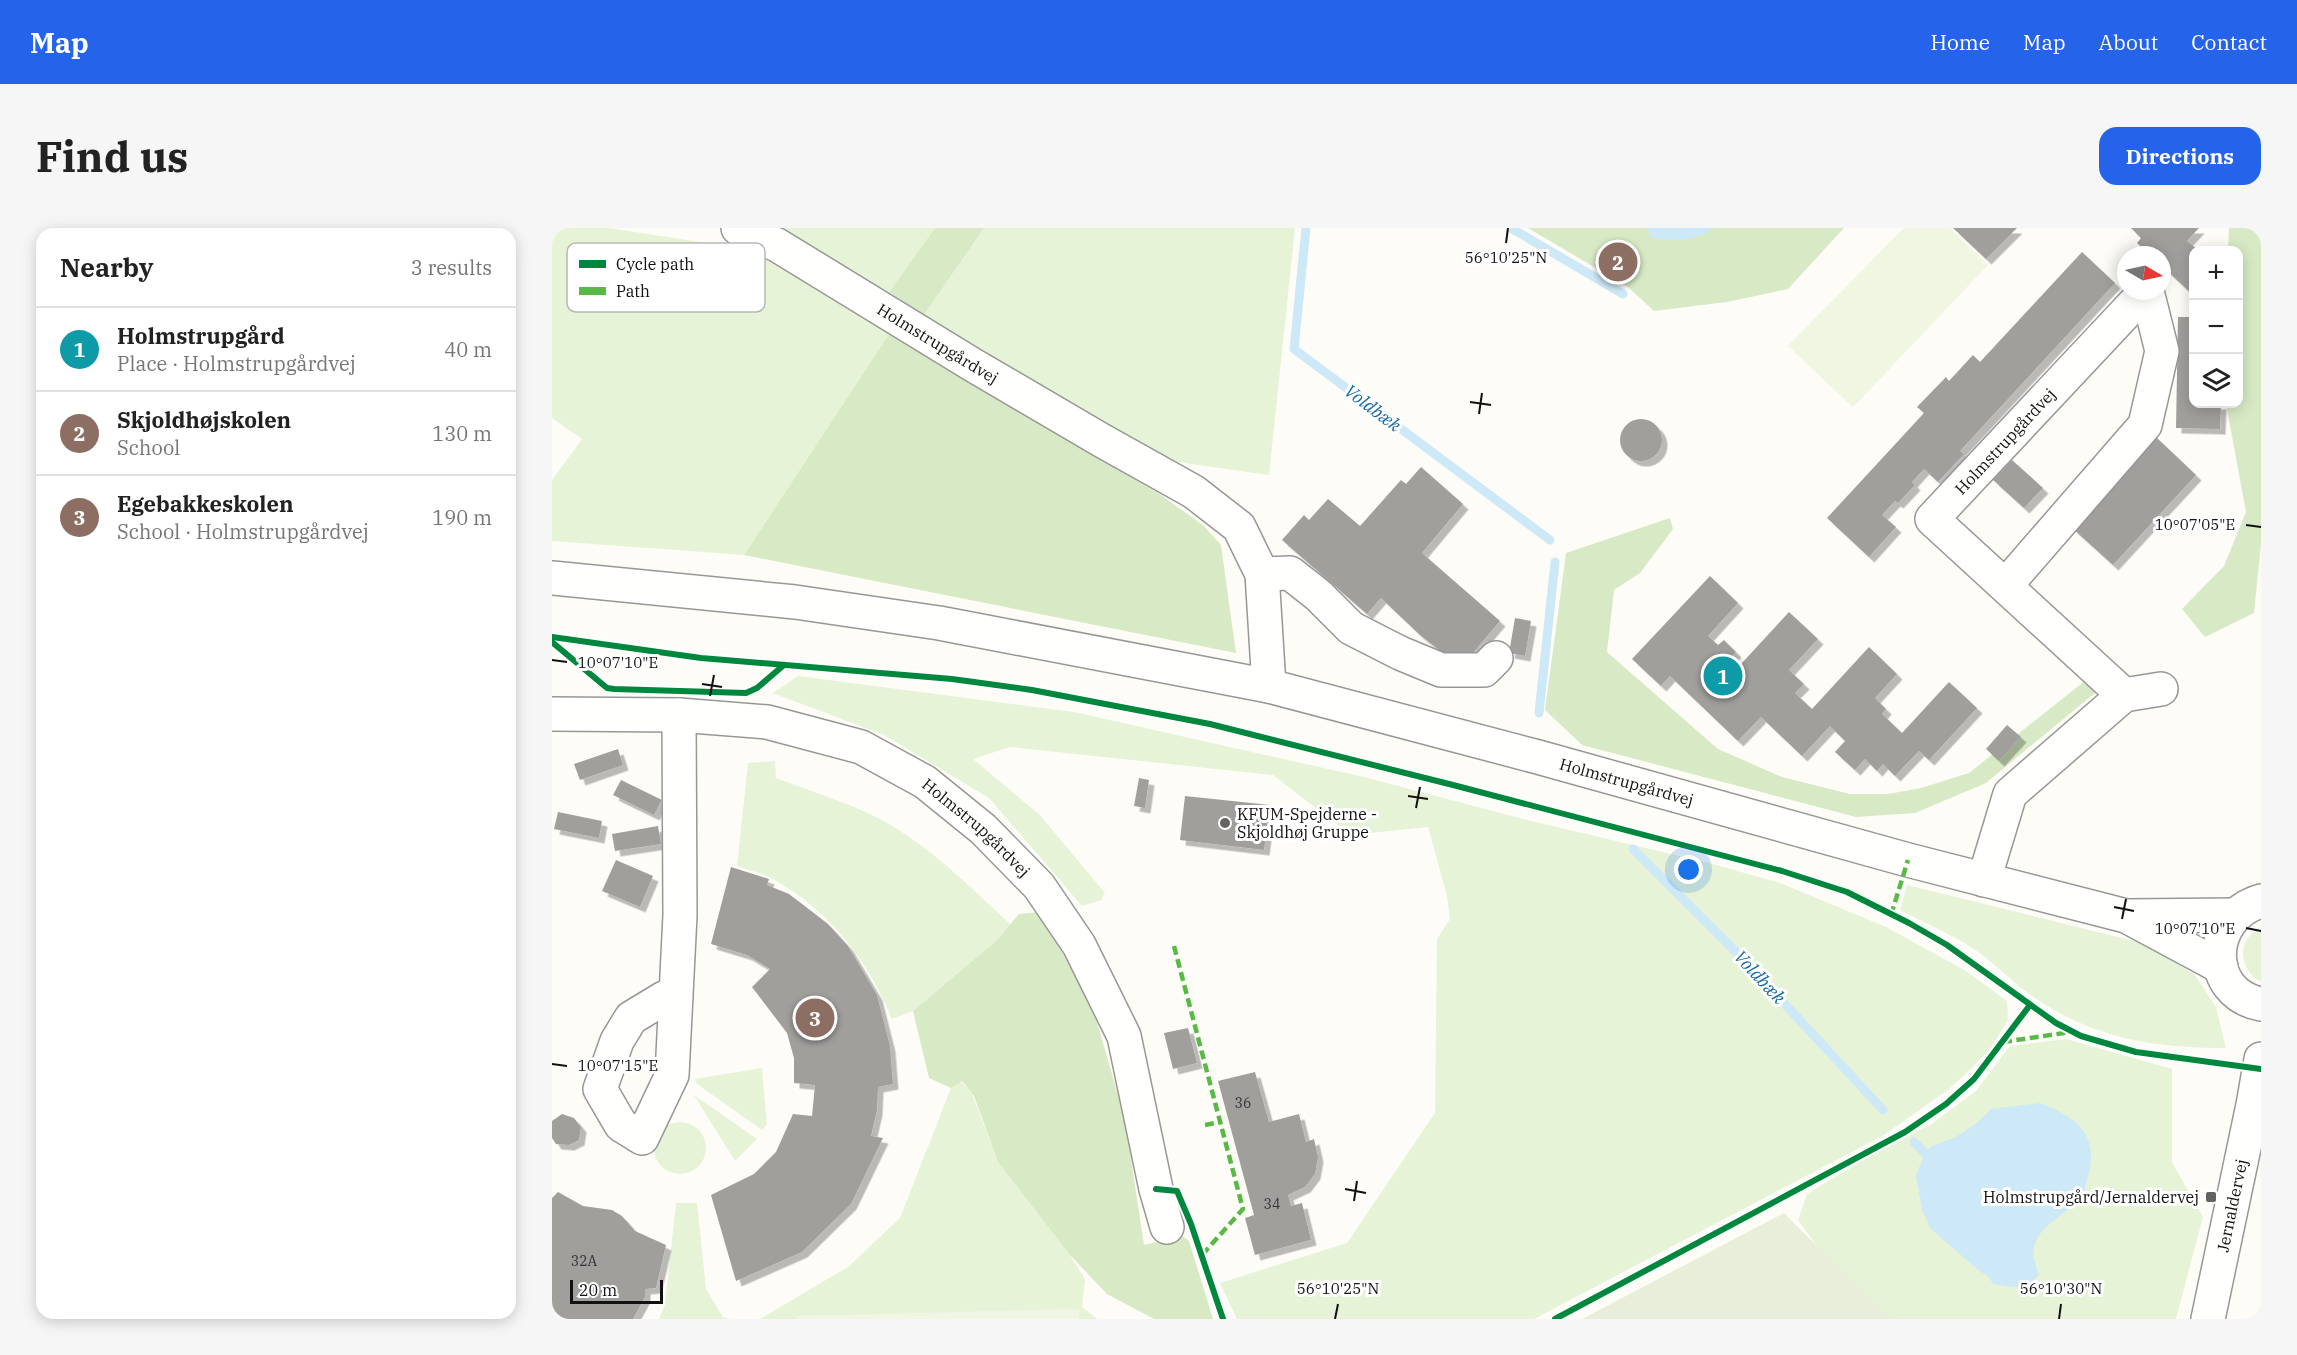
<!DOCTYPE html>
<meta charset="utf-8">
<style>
:root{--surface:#fff;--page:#f6f6f6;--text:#222;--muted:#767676;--line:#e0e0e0;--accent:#2563eb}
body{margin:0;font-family:"IBM Plex Serif",serif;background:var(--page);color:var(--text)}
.controls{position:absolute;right:18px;top:18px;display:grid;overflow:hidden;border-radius:12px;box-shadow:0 3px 15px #0003}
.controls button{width:54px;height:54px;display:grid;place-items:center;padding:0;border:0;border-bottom:2px solid var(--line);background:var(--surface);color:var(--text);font:30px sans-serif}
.compass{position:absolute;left:1565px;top:18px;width:54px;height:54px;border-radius:50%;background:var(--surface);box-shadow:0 3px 15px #0003;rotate:99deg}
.scale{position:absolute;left:18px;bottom:15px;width:93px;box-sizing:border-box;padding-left:6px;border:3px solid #111;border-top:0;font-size:16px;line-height:21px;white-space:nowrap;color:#111;-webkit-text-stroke:4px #fff;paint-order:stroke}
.you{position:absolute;left:1137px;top:642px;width:21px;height:21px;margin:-15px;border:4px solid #fff;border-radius:50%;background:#1a73e8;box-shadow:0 0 0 9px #1a73e833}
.badge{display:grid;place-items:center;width:39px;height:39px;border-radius:50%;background:var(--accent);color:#fff;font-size:20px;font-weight:700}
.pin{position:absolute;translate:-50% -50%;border:3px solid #fff;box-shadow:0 2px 6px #0006}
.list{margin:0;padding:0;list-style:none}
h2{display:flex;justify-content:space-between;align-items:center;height:78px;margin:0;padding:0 24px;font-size:26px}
h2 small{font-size:20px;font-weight:400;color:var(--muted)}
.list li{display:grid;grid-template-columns:39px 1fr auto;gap:18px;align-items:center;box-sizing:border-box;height:84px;padding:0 24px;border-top:2px solid var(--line)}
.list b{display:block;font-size:22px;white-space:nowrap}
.list p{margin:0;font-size:20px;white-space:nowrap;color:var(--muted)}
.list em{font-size:20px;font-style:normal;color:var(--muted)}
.icon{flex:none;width:33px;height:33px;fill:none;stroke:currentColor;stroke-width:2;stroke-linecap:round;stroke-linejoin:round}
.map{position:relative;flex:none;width:1709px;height:1091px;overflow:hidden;border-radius:18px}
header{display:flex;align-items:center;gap:36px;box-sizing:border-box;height:84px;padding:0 30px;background:var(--accent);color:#fff}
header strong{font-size:28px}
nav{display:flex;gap:33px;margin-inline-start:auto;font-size:21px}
.intro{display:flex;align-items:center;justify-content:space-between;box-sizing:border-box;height:144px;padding:0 36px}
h1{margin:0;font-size:42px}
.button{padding:15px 27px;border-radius:18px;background:var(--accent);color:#fff;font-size:21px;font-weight:700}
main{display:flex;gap:36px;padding:0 36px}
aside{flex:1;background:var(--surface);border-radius:18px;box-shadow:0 3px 15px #0003}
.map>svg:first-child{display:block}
.green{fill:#e7f3d7}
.forest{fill:#d8eac5}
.cemetery{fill:#e9eedb}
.pitch{fill:#f0f6e1}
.water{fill:#cde8f7}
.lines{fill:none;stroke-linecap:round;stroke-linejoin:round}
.stream{stroke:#cde8f7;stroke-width:9}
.building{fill:#a19f9c;filter:url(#shadow)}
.minor-casing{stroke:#979795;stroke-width:36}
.minor{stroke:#fffffe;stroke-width:33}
.quiet{stroke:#58b947;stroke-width:4.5;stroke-dasharray:9 4.5;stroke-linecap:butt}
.cycleway-casing{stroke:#fff;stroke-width:10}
.cycleway{stroke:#00873e;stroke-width:6}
.ticks{fill:none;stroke:#111;stroke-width:2}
.poi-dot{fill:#646362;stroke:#fff;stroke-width:2}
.labels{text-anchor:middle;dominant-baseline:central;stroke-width:6;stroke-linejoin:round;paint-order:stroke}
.number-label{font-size:14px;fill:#353434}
.street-label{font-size:16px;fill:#111;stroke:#fff}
.poi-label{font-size:16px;fill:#111;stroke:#fff;text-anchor:start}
.water-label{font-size:18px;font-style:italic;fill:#1768a6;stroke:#fff}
.key{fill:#fff;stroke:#b8b8b8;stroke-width:1.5}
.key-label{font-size:16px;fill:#111}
.ticks-label{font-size:15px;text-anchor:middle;fill:#111;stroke:#fff;stroke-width:6;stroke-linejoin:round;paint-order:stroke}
</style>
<header>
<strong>Map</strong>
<nav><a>Home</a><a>Map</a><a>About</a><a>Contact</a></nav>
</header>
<div class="intro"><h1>Find us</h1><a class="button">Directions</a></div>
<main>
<aside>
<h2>Nearby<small>3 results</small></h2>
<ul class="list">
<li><span class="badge" style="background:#0f9aa8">1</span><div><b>Holmstrupgård</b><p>Place · Holmstrupgårdvej</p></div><em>40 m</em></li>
<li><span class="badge" style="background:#8d6e63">2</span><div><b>Skjoldhøjskolen</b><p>School</p></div><em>130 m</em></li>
<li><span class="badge" style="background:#8d6e63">3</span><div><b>Egebakkeskolen</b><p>School · Holmstrupgårdvej</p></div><em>190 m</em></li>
</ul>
</aside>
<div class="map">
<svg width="1709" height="1091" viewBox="0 0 1709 1091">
<defs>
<filter id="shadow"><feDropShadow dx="5.5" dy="5.5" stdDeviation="0" flood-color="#0004"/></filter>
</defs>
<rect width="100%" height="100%" fill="#fdfcf7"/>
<g class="green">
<path d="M0 0H57L174 18 232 38 337 106 192 327 0 313V252L30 211 0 190Z"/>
<path d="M219 0H383L337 64Z"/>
<path d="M432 0H743L717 247 611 232 372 87Z"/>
<path d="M246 448 522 484 812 549 971 591 1157 635 1228 655 1334 699 1414 743 1455 773 1456 792 1439 820 1421 839 1397 861 1332 907 982 1091H685L668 1055 795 1015 883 885 885 711 898 691 895 668 876 599 799 607 721 547 458 519 421 531 488 587 553 665 549 672 530 678 437 570 332 507 221 465Z"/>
<path d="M223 533 224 550C258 563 294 574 326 590 376 616 417 658 458 696L444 713 361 783 340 791C316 732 276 681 219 650 209 645 196 642 185 638L196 535Z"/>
<path d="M1355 657 1594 716 1643 747 1664 779 1674 820C1604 820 1545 811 1486 772 1464 758 1446 738 1425 723 1402 707 1373 695 1348 682Z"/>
<path d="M1709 700V754C1687 742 1683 711 1709 700Z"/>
<path d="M1514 811 1620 841V934L1651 989 1624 1091H1318L1246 992 1255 966 1338 916 1378 897 1424 863 1458 818Z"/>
<path d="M210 840 215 896 210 902 145 856 143 851Z"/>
<path d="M409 853 420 866 446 934 517 1026 533 1051 530 1079 545 1091H208L296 1039 348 990 399 860Z"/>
<path d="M142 867 205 911 183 933Z"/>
<circle cx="128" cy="920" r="26"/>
<path d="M124 975H145L154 1061 171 1089 178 1091H107L113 1077Z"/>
</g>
<g class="forest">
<path d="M383 0H432L372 87 337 64Z"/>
<path d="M976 0H1292L1236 61 1175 74 1102 83 1076 59Z"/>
<path d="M1677 0H1709V315L1702 385 1653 409 1630 381 1672 338 1694 284 1674 176H1686V22H1676Z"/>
<path d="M337 106 609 267 652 298 669 317 684 425 192 327Z"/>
<path d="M1118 290 1121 301 1088 345 1062 362 1055 424 1166 521 1230 549 1298 566H1336L1369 560 1417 545 1534 452 1543 465 1434 555 1363 585 1304 589 1030 517 993 482 1014 325Z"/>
<path d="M487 684 540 777 573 891 592 1017 630 1008 637 1013 661 1091H602L555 1066 517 1026 446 934 422 868 410 853 399 860 377 850 361 783 444 713 467 686Z"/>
</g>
<path class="cemetery" d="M1232 985 1338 1091H1030Z"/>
<g class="pitch">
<path d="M1352 0H1398L1436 37 1301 179 1236 118Z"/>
<path d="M527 1081V1091H245V1088Z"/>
</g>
<g class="water">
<path d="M1094 0H1162C1142 13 1124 14 1101 10Z"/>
<path d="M1488 875C1522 888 1546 904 1537 944 1535 953 1533 963 1528 970 1517 985 1490 995 1483 1016 1479 1026 1484 1038 1487 1047L1474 1059H1460L1441 1056 1436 1048 1426 1042 1378 1000 1370 982 1364 947 1373 925 1380 918 1404 909 1426 894 1439 881Z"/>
</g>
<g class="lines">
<g class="stream">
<path d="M754 0 742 121 998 312"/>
<path d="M959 0 1071 66"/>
<path d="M987 485 1003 334"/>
<path d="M1081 621 1193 733 1331 882"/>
<path d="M1362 914 1373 925"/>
</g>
</g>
<g class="building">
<path d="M1401 0H1465L1434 31Z"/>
<path d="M1579 0H1647L1635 13 1646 22H1642V68L1610 38V27H1598L1585 15 1589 10Z"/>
<path d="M1530 24 1563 55 1408 223 1412 226 1386 254 1372 241 1360 254 1363 257 1346 275 1343 273 1330 287 1344 299 1317 329 1275 290 1372 185 1365 179 1394 149 1397 153 1421 127 1428 134Z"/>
<path d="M1626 89H1642V176H1669L1668 201 1624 200Z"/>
<circle cx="1089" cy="212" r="21"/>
<path d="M1604 209 1644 247 1561 337 1519 299Z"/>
<path d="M1460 232 1491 260 1472 280 1441 252Z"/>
<path d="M869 239 911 276 870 325 948 393 909 439 868 407 829 370 815 386 730 312 752 287 757 292 776 271 808 298 849 252 854 256Z"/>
<path d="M1158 348 1186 375 1156 408 1166 417 1172 412 1184 424 1169 440 1178 448 1237 384 1266 411 1237 442 1252 456 1243 465 1260 481 1317 419 1345 446 1323 470 1334 481 1330 486 1350 505 1397 454 1425 480 1377 532 1367 523 1343 548 1331 536 1325 543 1313 531 1303 542 1283 524 1293 513 1278 498 1250 528 1209 489 1186 513 1118 448 1109 458 1080 431Z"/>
<path d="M963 390 979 393 973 428 957 425Z"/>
<path d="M1455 497 1469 509 1447 533 1434 521Z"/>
<path d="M66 521 71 537 28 552 22 536Z"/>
<path d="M587 550 597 552 593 580 582 578Z"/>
<path d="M69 552 110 572 102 587 61 567Z"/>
<path d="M633 568 718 577 712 622 628 612Z"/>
<path d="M6 584 50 593 47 610 2 601Z"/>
<path d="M106 598 109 616 63 623 60 606Z"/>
<path d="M64 632 101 648 88 679 50 663Z"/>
<path d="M179 639 217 651 215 657 237 666 254 679 276 696 296 718 325 767 338 818 341 856 326 859 325 882 319 908 331 910 299 976 250 1024 184 1053 159 967 202 946 224 924 241 886 260 888 263 857 242 855V830L235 805 200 759 218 741 195 727 159 716Z"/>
<path d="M636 800 645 835 621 841 612 805Z"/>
<path d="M703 844 717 894 747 886 754 914 762 911 766 929 763 946 753 959 736 967 739 978 750 975 759 1012 703 1027 693 990 702 987 666 853Z"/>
<path d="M10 886 22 890 29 899 27 912 17 917 4 916 0 910V893Z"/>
<path d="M6 964 31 978 60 982 70 988 83 1003 114 1017 104 1060 93 1061V1069L81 1091H0V970Z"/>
</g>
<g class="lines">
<defs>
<g id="minor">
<path id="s1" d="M186 0 225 17 421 137 549 212 642 264 687 299 710 346 717 458"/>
<path d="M710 346 738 345 766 367 799 400 848 425 889 442H932L944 430"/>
<path id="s2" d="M0 350 243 374 387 395 717 458 986 529 1356 632 1574 688 1669 739"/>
<path d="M1454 357 1593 197 1610 123 1595 63"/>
<path d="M1572 467 1609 461"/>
<path id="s3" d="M0 486 127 487 215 494 309 519 373 554 431 601 487 658 527 717 572 808 604 961 615 999"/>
<path id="s4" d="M1432 652 1458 566 1572 467 1380 291 1594 63"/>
<path d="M1709 673C1654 689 1653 766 1709 776"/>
<path d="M1577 688 1683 687"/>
<path d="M124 770H112L79 790 65 813 48 861 69 897 90 910 120 847 128 687 127 487"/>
<path id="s5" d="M1656 1091 1701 877 1709 831"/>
</g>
</defs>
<use href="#minor" class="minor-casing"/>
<use href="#minor" class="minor"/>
<g class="quiet">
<path d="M1339 687 1356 632"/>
<path d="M622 718 691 981 650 1027"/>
<path d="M1451 814 1519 804"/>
<path d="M653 897 668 894"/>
</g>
<defs>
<g id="cycleway">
<path d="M0 409 149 430 400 451 480 462 658 496 905 558 1230 643 1295 664 1357 695 1395 717 1504 795 1529 808 1584 824 1709 841"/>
<path d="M0 414 55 460 62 461 194 465 205 460 232 437"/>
<path d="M604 961 625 963 639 996 671 1091"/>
<path d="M1003 1091 1353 904 1394 876 1422 851 1478 777"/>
</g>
</defs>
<use href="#cycleway" class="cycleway-casing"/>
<use href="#cycleway" class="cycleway"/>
</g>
<path class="ticks" d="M954 15 956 0M918 174 939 177M927 186 930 165M1694 297 1709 299M0 432 15 434M150 456 170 459M158 468 162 447M856 568 876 571M864 580 868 559M1562 679 1582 683M1570 691 1574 671M1694 700 1709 703M0 836 15 838M793 961 814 965M802 973 805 953M783 1091 786 1076M1507 1091 1509 1076"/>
<g class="poi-dot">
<circle cx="673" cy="595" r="6"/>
<rect x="1653" y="963" width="12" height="12" rx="3"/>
</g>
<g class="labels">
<g class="number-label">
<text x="691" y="875">36</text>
<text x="720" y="976">34</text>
<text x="32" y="1033">32A</text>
</g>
<g class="street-label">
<text stroke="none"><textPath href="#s1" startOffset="231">Holmstrupgårdvej</textPath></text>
<text stroke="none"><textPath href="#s4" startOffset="608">Holmstrupgårdvej</textPath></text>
<text stroke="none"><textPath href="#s2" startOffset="1096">Holmstrupgårdvej</textPath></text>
<text stroke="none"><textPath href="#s3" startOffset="454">Holmstrupgårdvej</textPath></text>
<text stroke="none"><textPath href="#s5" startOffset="116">Jernaldervej</textPath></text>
</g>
<g class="poi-label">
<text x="685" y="586">KFUM-Spejderne -<tspan x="685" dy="18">Skjoldhøj Gruppe</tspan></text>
<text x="1647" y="969" text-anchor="end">Holmstrupgård/Jernaldervej</text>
</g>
<g class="water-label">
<text transform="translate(821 180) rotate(37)">Voldbæk</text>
<text transform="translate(1208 749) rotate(47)">Voldbæk</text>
</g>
</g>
<rect x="15" y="15" width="198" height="69" rx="9" class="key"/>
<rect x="27" y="32" width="27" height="8" fill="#00873e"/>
<rect x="27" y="59" width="27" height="8" fill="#58b947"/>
<g class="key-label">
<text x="64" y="42">Cycle path</text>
<text x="64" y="69">Path</text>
</g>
<g class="ticks-label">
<text x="954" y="35">56°10'25"N</text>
<text x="1643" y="302">10°07'05"E</text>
<text x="66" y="440">10°07'10"E</text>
<text x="1643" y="706">10°07'10"E</text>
<text x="66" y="843">10°07'15"E</text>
<text x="786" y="1066">56°10'25"N</text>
<text x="1509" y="1066">56°10'30"N</text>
</g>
</svg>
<div class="controls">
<button>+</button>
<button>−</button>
<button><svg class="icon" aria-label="layers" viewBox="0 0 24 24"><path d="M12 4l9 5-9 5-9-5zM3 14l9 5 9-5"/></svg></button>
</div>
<svg class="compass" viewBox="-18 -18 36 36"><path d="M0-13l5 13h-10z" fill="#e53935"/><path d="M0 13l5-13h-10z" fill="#767676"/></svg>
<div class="scale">20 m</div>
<div class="you"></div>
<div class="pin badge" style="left:1171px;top:448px;background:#0f9aa8">1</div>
<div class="pin badge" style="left:1066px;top:34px;background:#8d6e63">2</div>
<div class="pin badge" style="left:263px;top:790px;background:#8d6e63">3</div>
</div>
</main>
